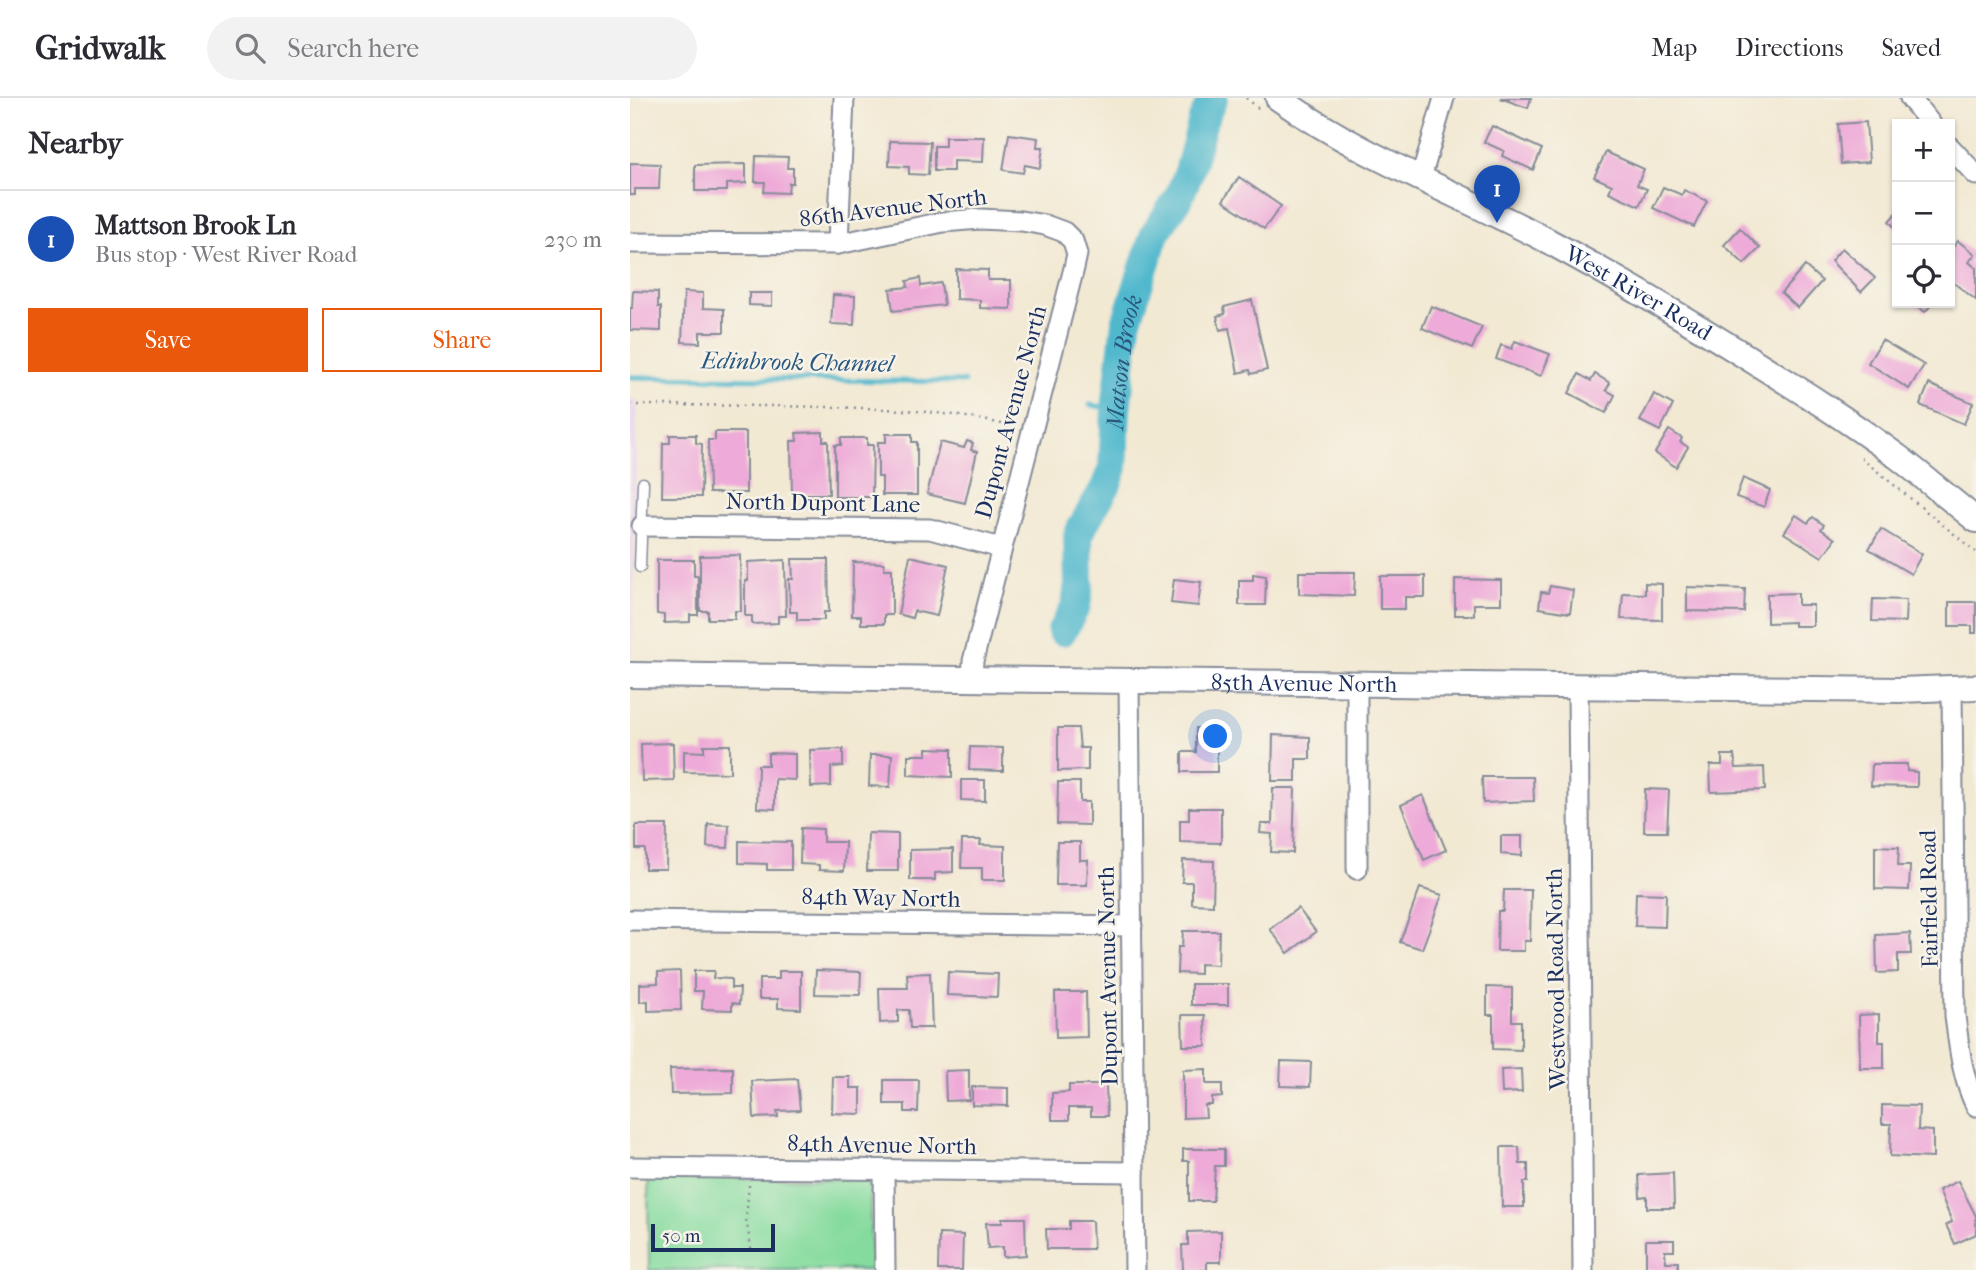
<!DOCTYPE html>
<meta charset="utf-8">
<style>
:root{--surface:#fff;--page:#f2f2f3;--text:#2b2b33;--muted:#7c7c81;--line:#e1e1e2;--accent:#ea580c}
body{margin:0;font-family:"IM FELL French Canon",serif;background:var(--page);color:var(--text)}
.controls{position:absolute;right:21px;top:21px;display:grid;overflow:hidden;border-radius:0px;box-shadow:0 2px 5px #0004}
.controls button{width:63px;height:63px;display:grid;place-items:center;padding:0;border:0;border-bottom:2px solid var(--line);background:var(--surface);color:var(--text);font:35px sans-serif}
.scale{position:absolute;left:21px;bottom:18px;width:124px;box-sizing:border-box;padding-left:7px;border:4px solid #1b2f5e;border-top:0;font-size:19px;line-height:24px;white-space:nowrap;color:#1b2f5e;-webkit-text-stroke:5px #f7f3e8;paint-order:stroke}
.you{position:absolute;left:586px;top:639px;width:24px;height:24px;margin:-18px;border:5px solid #fff;border-radius:50%;background:#1a73e8;box-shadow:0 0 0 10px #1a73e833}
.badge{display:grid;place-items:center;width:46px;height:46px;border-radius:50%;background:var(--accent);color:#fff;font-size:23px;font-weight:700}
.pin{position:absolute;translate:-50% -58px;filter:drop-shadow(0 2px 4px #0008)}
.pin::after{content:'';position:absolute;top:37px;width:24px;height:21px;background:inherit;clip-path:polygon(0 0,100% 0,50% 100%)}
.list{margin:0;padding:0;list-style:none}
h2{display:flex;justify-content:space-between;align-items:center;height:91px;margin:0;padding:0 28px;font-size:30px}
h2 small{font-size:23px;font-weight:400;color:var(--muted)}
.list li{display:grid;grid-template-columns:46px 1fr auto;gap:21px;align-items:center;box-sizing:border-box;height:98px;padding:0 28px;border-top:2px solid var(--line)}
.list b{display:block;font-size:26px;white-space:nowrap}
.list p{margin:0;font-size:23px;white-space:nowrap;color:var(--muted)}
.list em{font-size:23px;font-style:normal;color:var(--muted)}
.actions{display:flex;gap:14px;padding:21px 28px}
.actions a{flex:1;padding:16px 0;border:2px solid var(--accent);border-radius:0px;text-align:center;font-size:24px;color:var(--accent)}
.actions .main{background:var(--accent);color:#fff}
.icon{flex:none;width:38px;height:38px;fill:none;stroke:currentColor;stroke-width:2;stroke-linecap:round;stroke-linejoin:round}
.map{position:relative;flex:none;width:1346px;height:1172px;overflow:hidden}
header{display:flex;align-items:center;gap:42px;box-sizing:border-box;height:98px;padding:0 35px;background:var(--surface);border-bottom:2px solid var(--line)}
header strong{font-size:33px}
nav{display:flex;gap:38px;margin-inline-start:auto;font-size:24px}
.search{width:490px;height:63px;background:var(--page);display:flex;align-items:center;gap:18px;box-sizing:border-box;padding:0 24px;border-radius:38px;color:var(--muted);font-size:26px}
main{display:flex}
aside{flex:1;background:var(--surface)}
.map>svg:first-child{display:block}
.built{fill:#e7d2ef}
.green{fill:#85db9e;stroke:#50857e;stroke-width:2}
.lines{fill:none;stroke-linecap:round;stroke-linejoin:round}
.stream{stroke:#4fb8cd;stroke-width:5}
.river{stroke:#4fb8cd;stroke-width:30}
.building{fill:#eeaad8}
.service-casing{stroke:#868c98;stroke-width:13}
.minor-casing{stroke:#868c98;stroke-width:23}
.tertiary-casing{stroke:#868c98;stroke-width:28}
.path{stroke:#868c98;stroke-width:2.5;stroke-dasharray:2 5;stroke-linecap:butt}
.service{stroke:#fff;stroke-width:10}
.minor{stroke:#fff;stroke-width:19}
.tertiary{stroke:#fff;stroke-width:24}
.labels{text-anchor:middle;dominant-baseline:central;stroke-width:5;stroke-linejoin:round;paint-order:stroke}
.street-label{font-size:23px;fill:#1b2f5e;stroke:#f7f3e8}
.water-label{font-size:24px;font-style:italic;fill:#2b587f;stroke:#f7f3e8}
</style>
<header>
<strong>Gridwalk</strong>
<div class="search"><svg class="icon" aria-label="search" viewBox="0 0 24 24"><circle cx="10" cy="10" r="6"/><path d="M15 15l6 6"/></svg>Search here</div>
<nav><a>Map</a><a>Directions</a><a>Saved</a></nav>
</header>
<main>
<aside>
<h2>Nearby<small></small></h2>
<ul class="list">
<li><span class="badge" style="background:#1a4fb4">1</span><div><b>Mattson Brook Ln</b><p>Bus stop · West River Road</p></div><em>230 m</em></li>
</ul>
<div class="actions"><a class="main">Save</a><a>Share</a></div>
</aside>
<div class="map">
<svg width="1346" height="1172" viewBox="0 0 1346 1172">
<rect width="100%" height="100%" fill="#f7f3e8"/>
<filter id="ink" filterUnits="userSpaceOnUse"><feTurbulence type="fractalNoise" baseFrequency=".0143" numOctaves="2"/><feDisplacementMap in="SourceGraphic" scale="14" xChannelSelector="R" yChannelSelector="G"/><feConvolveMatrix kernelMatrix="1 2 1 2 8 2 1 2 1" color-interpolation-filters="sRGB"/></filter>
<filter id="wash" filterUnits="userSpaceOnUse"><feTurbulence type="fractalNoise" baseFrequency=".00686" numOctaves="4" result="noise"/><feDisplacementMap in="SourceGraphic" scale="28" xChannelSelector="R" yChannelSelector="G"/><feGaussianBlur stdDeviation="1.57" result="paint"/><feColorMatrix in="noise" values="0 0 0 0 0 0 0 0 0 0 0 0 0 0 0 0 0 1.4 0 .05"/><feComposite in="paint" operator="in"/></filter>
<g filter="url(#wash)">
<rect width="100%" height="100%" fill="#f2e9d3"/>
<path class="built" d="M0 301H7L2 558H0Z"/>
<path class="green" d="M18 1079 236 1081 239 1084 240 1088 241 1172H19Z"/>
<g class="lines">
<g class="stream">
<path d="M0 279 334 284"/>
<path d="M460 307 486 311"/>
</g>
<path class="river" id="s1" d="M432 533 446 508 449 486 448 438 453 427 476 388 483 369 486 311 496 225 525 135 548 101 559 74 573 22 583 0"/>
</g>
<g id="blocks">
<g class="building">
<path d="M870 0H901L898 10Z"/>
<path d="M1236 24 1239 64 1211 66 1208 26Z"/>
<path d="M862 28 912 51 903 72 872 58 874 53 854 44Z"/>
<path d="M379 36 408 40 407 49H413L410 70 395 67 393 75 373 72Z"/>
<path d="M315 39H354L353 64 323 63V73H304V48H315Z"/>
<path d="M260 43 300 44 298 77 279 76V69L259 68Z"/>
<path d="M976 54 1014 71 1007 87 1017 91 1009 108 979 94 982 87 964 79Z"/>
<path d="M126 58 158 59 157 70H163V85H159L158 95 134 94 135 84H125Z"/>
<path d="M0 65 30 66 29 91H5V97H0Z"/>
<path d="M116 66V85L97 86V93H65V67Z"/>
<path d="M609 79 651 108 634 131 593 103Z"/>
<path d="M1033 89 1052 97 1054 92 1077 103 1064 129 1023 110Z"/>
<path d="M1267 114V132L1259 123Z"/>
<path d="M1110 130 1130 150 1114 166 1094 147Z"/>
<path d="M1328 143 1345 156 1339 164 1346 170V202L1320 182V153Z"/>
<path d="M1212 150 1245 180 1231 194 1201 163Z"/>
<path d="M1175 168 1192 183 1168 210 1151 195Z"/>
<path d="M326 171 358 172V182H381V211L350 210V202L326 201Z"/>
<path d="M290 180 291 188 311 185 314 207 263 213 260 191 278 189 277 183Z"/>
<path d="M3 193 28 194V209H31V233L0 232V210H2Z"/>
<path d="M54 194 73 195V210L94 211V234H70V245L52 244Z"/>
<path d="M119 195H142V208L119 207Z"/>
<path d="M203 197 225 198 224 227 201 226Z"/>
<path d="M622 202 637 272 621 276 620 272 608 275 599 230 590 232 587 218 595 216 594 209Z"/>
<path d="M1283 205H1303L1295 214Z"/>
<path d="M801 208 852 229 842 251 792 230Z"/>
<path d="M1252 242 1294 267 1279 291 1238 265Z"/>
<path d="M885 243 920 256 911 278 866 261 871 247 882 251Z"/>
<path d="M949 276 961 283 965 276 980 285 976 292 985 297 976 315 939 295Z"/>
<path d="M1299 286 1343 305 1334 326 1290 307Z"/>
<path d="M1024 296 1043 307 1030 333 1010 323Z"/>
<path d="M1039 332 1052 340 1050 344 1058 349 1046 369 1025 355Z"/>
<path d="M85 334H116V395H79L78 342H85Z"/>
<path d="M193 334V343H198L199 396H162L161 343H167L166 335Z"/>
<path d="M256 336H282V344H287V397H252V379H248V344H256Z"/>
<path d="M40 337H66V345L72 346 71 399H32L33 345H40Z"/>
<path d="M211 340H237V347H243L242 399H205V347H211Z"/>
<path d="M337 343 343 345 341 352 347 354 335 405 297 396 310 344 334 350Z"/>
<path d="M1113 380 1140 392 1134 409 1106 399Z"/>
<path d="M1166 417 1178 425 1183 419 1194 427 1191 431 1205 441 1192 459 1154 435Z"/>
<path d="M1251 431 1292 456 1281 476 1239 451Z"/>
<path d="M110 457 111 513H105V521H78V513H70V458Z"/>
<path d="M280 458 318 467 307 518 284 513 282 520 268 516Z"/>
<path d="M162 461H198L199 514H194V522H167V514H160L159 481H163Z"/>
<path d="M27 462H64V478H68V517H60V524L34 525V517L27 516Z"/>
<path d="M155 462 156 518H148V525L122 526V518H115V483H118V464Z"/>
<path d="M223 464 254 465V471H262V517H254V526H231V518H222Z"/>
<path d="M669 474H725L724 498 669 496Z"/>
<path d="M623 476 636 478 635 507H609V482H623Z"/>
<path d="M750 478H795V499H775V511H750Z"/>
<path d="M544 481 571 484 568 508 541 505Z"/>
<path d="M825 481 871 482V506H844V517H825Z"/>
<path d="M1015 485 1032 486V522L991 521 993 495 1015 496Z"/>
<path d="M920 488 943 492 940 515 909 510 911 494 918 495Z"/>
<path d="M1057 489 1115 491 1114 514 1057 513Z"/>
<path d="M1168 495V507H1183V528H1164V524L1137 525V496Z"/>
<path d="M1243 501 1276 502 1275 524 1242 523Z"/>
<path d="M1319 504H1346V535H1342V528H1319Z"/>
<path d="M428 630H448L450 650H458V672L428 673Z"/>
<path d="M566 630H587V674H552V654H566Z"/>
<path d="M643 637 680 639V661H666V683H642Z"/>
<path d="M43 645 44 682 12 683 11 646Z"/>
<path d="M74 647H100V675L54 674V653L74 654Z"/>
<path d="M340 649 373 650V673L339 672Z"/>
<path d="M297 650 322 651V679L278 677V657H297Z"/>
<path d="M213 651V668L201 669V688L181 689 180 652Z"/>
<path d="M138 655 165 656V682L145 681V711L127 710 128 667H138Z"/>
<path d="M240 657H262L260 689 239 688Z"/>
<path d="M1092 657H1104L1106 670 1134 669 1135 692 1081 694 1080 667H1092Z"/>
<path d="M1242 666H1277V673L1287 674V689L1241 688Z"/>
<path d="M852 679H903L904 703 853 705Z"/>
<path d="M331 682H355V703L331 702Z"/>
<path d="M428 684H450V704H459V727L427 726Z"/>
<path d="M643 690H665L663 755 641 754 642 736 630 735 631 726H642Z"/>
<path d="M1015 691 1039 692 1037 734H1014Z"/>
<path d="M793 697 816 752 794 762 771 707Z"/>
<path d="M559 710H591V745L550 744V722H559Z"/>
<path d="M78 726 99 727 98 750 77 749Z"/>
<path d="M6 727H37L36 771H15V751H6Z"/>
<path d="M171 730 193 731V744H215L214 773 189 772V767L170 766Z"/>
<path d="M238 735 268 736V773H237Z"/>
<path d="M871 738H892V758L871 756Z"/>
<path d="M332 742H351L350 747 375 748V782H352V770H331Z"/>
<path d="M109 743 161 744V772H137V766L109 765Z"/>
<path d="M427 744H450V762H458L457 787H426Z"/>
<path d="M1245 748 1269 749 1268 768H1280L1279 792 1245 791Z"/>
<path d="M323 751V774L305 775V782H280V752Z"/>
<path d="M553 762 584 763 583 807 562 806V784H552Z"/>
<path d="M790 790 812 797 792 851 770 844Z"/>
<path d="M874 792H901L900 843H894V853H867L868 813H873Z"/>
<path d="M1006 795 1036 796 1035 829 1005 828Z"/>
<path d="M668 810 686 834 658 855 640 831Z"/>
<path d="M553 833H589L588 867 570 866V876L547 875 548 849H552Z"/>
<path d="M1280 835 1281 856H1268V874L1247 875 1246 837Z"/>
<path d="M186 872 231 874 230 897 185 896Z"/>
<path d="M50 873 51 912 18 913V903L10 904V886L28 885V874Z"/>
<path d="M64 873H84L83 880 101 881V890H110L109 906 102 905V912L72 911 73 893H64Z"/>
<path d="M149 873H171V911L148 910V901H129V881H149Z"/>
<path d="M318 874 368 876 367 899 317 897Z"/>
<path d="M300 875 302 930H280L279 912H268V924L250 925 249 890H278L277 876Z"/>
<rect x="561" y="886" width="37" height="21"/>
<path d="M857 889 882 890V923H891V952L863 951V917H857Z"/>
<path d="M425 894H456L457 939 426 940Z"/>
<path d="M1249 916V944H1254V970H1230L1229 917Z"/>
<path d="M552 917H575L576 948H553Z"/>
<path d="M651 963 681 964 680 989 650 988Z"/>
<path d="M103 970V995L41 996 40 971Z"/>
<path d="M576 971V986H592V999L582 1000V1007H575L576 1019 553 1020V972Z"/>
<path d="M891 971 892 994 872 995 871 972Z"/>
<path d="M339 972V1002L316 1003 315 973Z"/>
<path d="M203 979H220V990H231V1016L202 1015Z"/>
<path d="M167 981 170 1012 147 1013 148 1019 124 1020 122 983Z"/>
<path d="M254 982H289L288 1014H275V1006H254Z"/>
<path d="M439 987H476L477 1018H461V1010H439V1022H422V995L439 994Z"/>
<path d="M342 989 378 990V1008L342 1007Z"/>
<path d="M1252 1007 1289 1008 1288 1032 1303 1033V1060L1260 1058 1261 1026H1252Z"/>
<path d="M871 1049H889L890 1066H898V1084H894V1109H872Z"/>
<path d="M553 1051H594V1068H585L583 1103H559V1063H553Z"/>
<path d="M1043 1075 1044 1110H1017V1098L1010 1099 1009 1077Z"/>
<path d="M1328 1083 1346 1118V1136L1325 1146 1316 1127 1322 1124 1309 1092Z"/>
<path d="M372 1120H395L396 1157 373 1159V1149L358 1150 356 1125H372Z"/>
<path d="M439 1123H462L463 1151H417L416 1131H439Z"/>
<path d="M591 1133V1164H577V1172H553L552 1147H558V1134Z"/>
<path d="M309 1136 333 1137 332 1172H308Z"/>
<path d="M1016 1142H1044V1153H1035L1036 1164H1048V1172H1016Z"/>
</g>
</g>
</g>
<g filter="url(#ink)">
<use href="#blocks" fill-opacity="0" stroke="#868c98" stroke-width="2"/>
<g class="lines">
<defs>
<path id="service" d="M10 469 13 385"/>
<g id="minor">
<path d="M1280 0 1301 26"/>
<path d="M1320 49 1346 77"/>
<path d="M791 80 814 0"/>
<path d="M0 145 208 146 313 124 350 121 391 123 415 127 434 134 443 143 447 156 444 170 343 563 342 580"/>
<path d="M208 146 214 0"/>
<path d="M12 428 300 431 371 450"/>
<path d="M499 583 505 1172"/>
<path d="M727 587V771"/>
<path d="M948 589 953 1172"/>
<path d="M1322 590 1325 918C1329 948 1332 980 1346 1008"/>
<path d="M0 822 502 828"/>
<path d="M0 1069 504 1074"/>
<path d="M254 1072 255 1172"/>
</g>
<g id="tertiary">
<path id="s2" d="M648 0C732 59 829 96 920 144 985 179 1049 217 1112 256 1165 289 1218 322 1268 359 1294 379 1320 401 1346 422"/>
<path id="s3" d="M0 577 1270 592 1346 589"/>
</g>
</defs>
<use href="#service" class="service-casing"/>
<use href="#minor" class="minor-casing"/>
<use href="#tertiary" class="tertiary-casing"/>
<g class="path">
<path d="M616 0 629 11"/>
<path d="M0 307C68 307 136 308 203 309 264 311 325 313 383 329"/>
<path d="M1231 360 1346 454"/>
<path d="M119 1087 116 1121 122 1156"/>
</g>
<use href="#service" class="service"/>
<use href="#minor" class="minor"/>
<use href="#tertiary" class="tertiary"/>
</g>
</g>
<g class="labels">
<g class="street-label">
<text transform="translate(263 110) rotate(-7)">86th Avenue North</text>
<text stroke="none"><textPath href="#s2" startOffset="410">West River Road</textPath></text>
<text transform="translate(381 314) rotate(-75)">Dupont Avenue North</text>
<text transform="translate(193 405) rotate(1)">North Dupont Lane</text>
<text stroke="none"><textPath href="#s3" startOffset="674">85th Avenue North</textPath></text>
<text transform="translate(251 800) rotate(1)">84th Way North</text>
<text transform="translate(1299 801) rotate(-91)">Fairfield Road</text>
<text transform="translate(478 878) rotate(-91)">Dupont Avenue North</text>
<text transform="translate(926 881) rotate(-91)">Westwood Road North</text>
<text transform="translate(252 1047) rotate(1)">84th Avenue North</text>
</g>
<g class="water-label">
<text transform="translate(167 264) rotate(1)">Edinbrook Channel</text>
<text stroke="none"><textPath href="#s1" startOffset="282">Matson Brook</textPath></text>
</g>
</g>
</svg>
<div class="controls">
<button>+</button>
<button>−</button>
<button><svg class="icon" aria-label="locate" viewBox="0 0 24 24"><circle cx="12" cy="12" r="6"/><path d="M12 2v4M12 18v4M2 12h4M18 12h4"/></svg></button>
</div>
<div class="scale">50 m</div>
<div class="you"></div>
<div class="pin badge" style="left:867px;top:125px;background:#1a4fb4">1</div>
</div>
</main>
